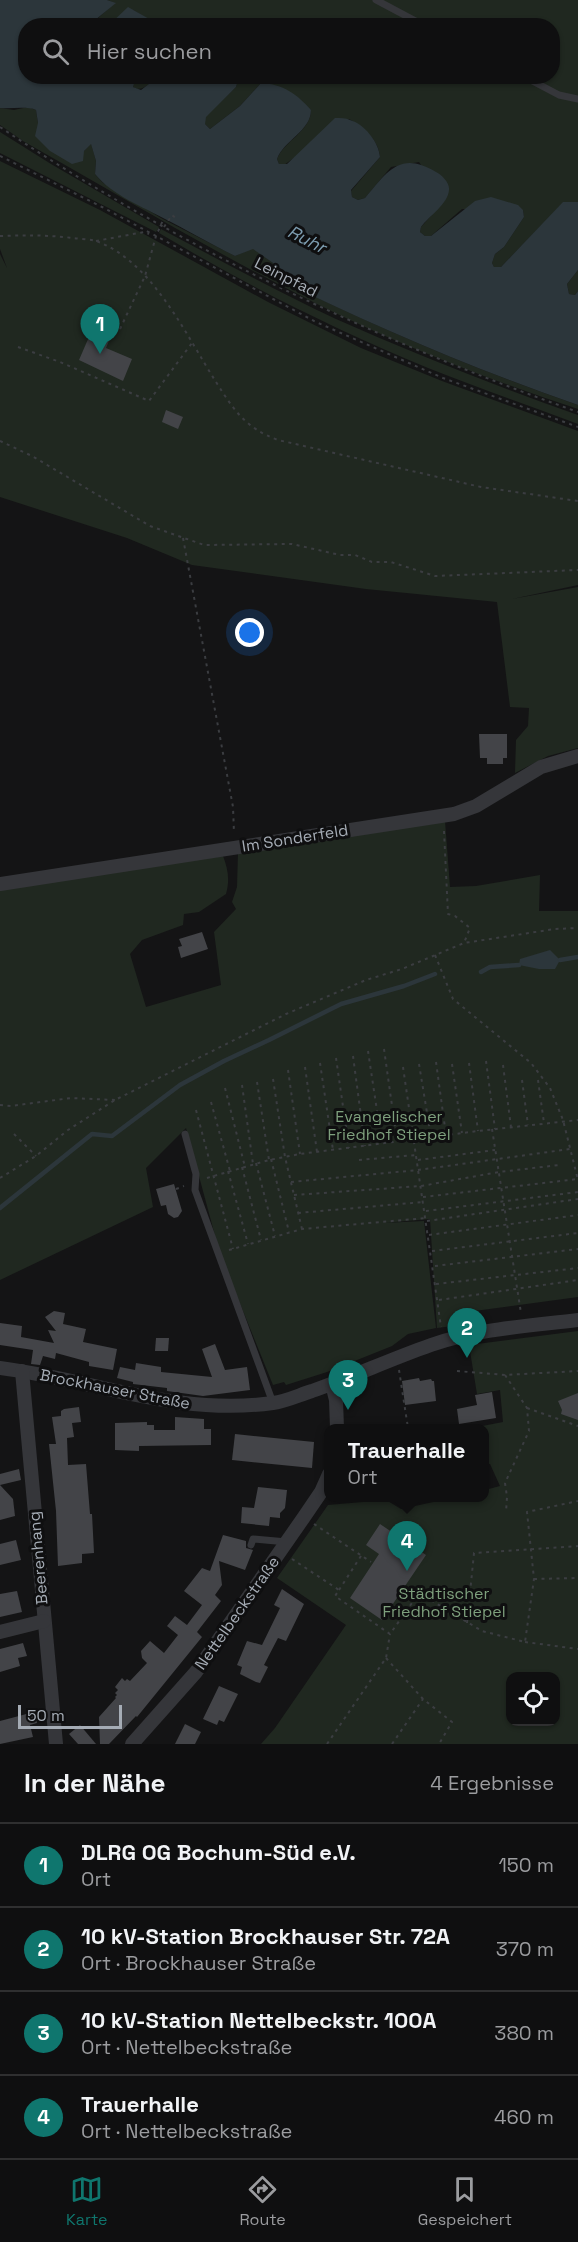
<!DOCTYPE html>
<html lang="de">
<meta charset="utf-8">
<style>
:root{--surface:#0f0f10;--page:#181819;--text:#f1f3f6;--muted:#9b9c9f;--line:#2f2f30;--accent:#0f766e}
body{margin:0;font-family:"Space Grotesk",sans-serif;background:var(--page);color:var(--text)}
.controls{position:absolute;right:18px;bottom:18px;display:grid;overflow:hidden;border-radius:12px;box-shadow:0 2px 4px #0004}
.controls button{width:54px;height:54px;display:grid;place-items:center;padding:0;border:0;border-bottom:2px solid var(--line);background:var(--surface);color:var(--text);font:30px sans-serif}
.scale{position:absolute;left:18px;bottom:15px;width:104px;box-sizing:border-box;padding-left:6px;border:3px solid #a5acb5;border-top:0;font-size:16px;line-height:21px;white-space:nowrap;color:#a5acb5;-webkit-text-stroke:4px #0f0f10;paint-order:stroke}
.you{position:absolute;left:250px;top:633px;width:21px;height:21px;margin:-15px;border:4px solid #fff;border-radius:50%;background:#1a73e8;box-shadow:0 0 0 9px #1a73e833}
.badge{display:grid;place-items:center;width:39px;height:39px;border-radius:50%;background:var(--accent);color:#fff;font-size:20px;font-weight:700}
.pin{position:absolute;translate:-50% -50px;filter:drop-shadow(0 2px 3px #0008)}
.pin::after{content:'';position:absolute;top:32px;width:21px;height:18px;background:inherit;clip-path:polygon(0 0,100% 0,50% 100%)}
.popup{position:absolute;left:324px;top:1424px;width:165px;height:78px;box-sizing:border-box;display:grid;place-content:center;border-radius:12px;background:var(--surface);filter:drop-shadow(0 2px 4px #0005);font-size:20px;white-space:nowrap;color:var(--muted)}
.popup b{font-size:22px;color:var(--text)}
.popup::after{content:'';position:absolute;left:50%;top:100%;margin-left:-12px;border:12px solid transparent;border-top-color:var(--surface)}
.list{margin:0;padding:0;list-style:none}
h2{display:flex;justify-content:space-between;align-items:center;height:78px;margin:0;padding:0 24px;font-size:26px}
h2 small{font-size:20px;font-weight:400;color:var(--muted)}
.list li{display:grid;grid-template-columns:39px 1fr auto;gap:18px;align-items:center;box-sizing:border-box;height:84px;padding:0 24px;border-top:2px solid var(--line)}
.list b{display:block;font-size:22px;white-space:nowrap}
.list p{margin:0;font-size:20px;white-space:nowrap;color:var(--muted)}
.list em{font-size:20px;font-style:normal;color:var(--muted)}
.icon{flex:none;width:33px;height:33px;fill:none;stroke:currentColor;stroke-width:2;stroke-linecap:round;stroke-linejoin:round}
.map{position:relative;flex:none;width:578px;height:1744px;overflow:hidden}
.search{position:absolute;background:var(--surface);box-shadow:0 2px 4px #0004;left:18px;right:18px;top:18px;height:66px;display:flex;align-items:center;gap:15px;box-sizing:border-box;padding:0 21px;border-radius:24px;color:var(--muted);font-size:22px}
.sheet{height:414px;background:var(--surface)}
nav{display:flex;justify-content:space-around;align-items:center;box-sizing:border-box;height:84px;border-top:2px solid var(--line);background:var(--surface);font-size:16px;color:var(--muted)}
nav a{display:grid;justify-items:center;gap:3px}
nav .on{color:var(--accent)}
.map>svg:first-child{display:block}
.green{fill:#202820;fill-rule:evenodd}
.water{fill:#2c363b}
.lines{fill:none;stroke-linecap:round;stroke-linejoin:round}
.stream{stroke:#2c363b;stroke-width:4.5}
.building{fill:#434448}
.path{stroke:#3b3d41;stroke-width:2;stroke-dasharray:3 4.5;stroke-linecap:butt}
.lane{stroke:#35363a;stroke-width:7}
.street{stroke:#35363a;stroke-width:14}
.labels{text-anchor:middle;dominant-baseline:central;stroke-width:6;stroke-linejoin:round;paint-order:stroke}
.street-label{font-size:16px;fill:#a5acb5;stroke:#0f0f10}
.park-label{font-size:16px;fill:#7ea07d;stroke:#0f0f10}
.water-label{font-size:18px;font-style:italic;fill:#7d9db0;stroke:#0f0f10}
</style>
<div class="map">
<svg width="578" height="1744" viewBox="0 0 578 1744">
<rect width="100%" height="100%" fill="#141415"/>
<g class="green">
<path d="M107 0H578V202L563 203 501 267H494L492 263 495 254 504 247 524 217 523 210 462 209 431 236H425L420 232 421 227 445 200 419 162 391 167 365 198 358 200 352 197 351 191 380 157C379 140 363 127 349 119L284 165 279 164 277 159C284 141 311 131 311 110L261 83 240 106 210 129 205 124V117L236 87 239 77 552 76V26H160L133 10 109 25 89 26 115 3Z"/>
<path d="M142 77H158C151 82 142 93 133 87L134 84Z"/>
<path d="M28 107 36 110 38 123 84 151 91 143 96 161 95 174 102 182 161 218 235 256 253 248 273 263 275 277C373 326 474 369 578 405V409C490 380 399 345 317 304 217 254 120 196 23 141L0 125V108L14 110Z"/>
<path d="M0 132 51 164 159 227 156 232 0 153Z"/>
<path d="M0 161 100 210 268 302 361 348 442 381 578 431V585L512 599 578 587V748L548 756 515 773 516 740 528 726 529 708 510 707 497 602 366 589 192 565 127 538 0 497V254L7 268 0 249Z"/>
<path d="M161 229C219 260 277 291 336 319 415 354 496 386 578 415V424C528 405 478 388 428 368 336 330 246 285 159 233Z"/>
<path d="M578 270V291L575 295 569 294 567 284Z"/>
<path d="M445 821 450 887 476 886 540 875 539 911H578V1297L452 1314 453 1326 437 1328 430 1219 383 1223 424 1221 436 1328 408 1334 392 1346 327 1372 286 1385 284 1382 273 1385 220 1254 186 1128 146 1168 153 1207 0 1280V889L223 856C228 869 230 880 226 894L199 912 184 914 183 925 142 940 130 954 146 1007 221 985 214 932 236 909 232 902 237 887 238 853Z"/>
<path d="M578 1331V1744H261L275 1728 346 1625 277 1578 328 1505 386 1500 401 1509 452 1498H485V1490L500 1486 490 1464 485 1463V1428H472L503 1422 500 1390 477 1394 469 1345ZM510 1676H556V1722H510Z"/>
</g>
<g class="water">
<path d="M0 0H107L116 3 89 25 26 26V76L142 77 134 84 133 87 141 90 158 77H239L236 87 206 117 205 124 210 129 240 106 261 83C283 84 297 94 311 110 311 131 284 140 277 159L279 164H287L335 118C340 118 346 118 350 120 364 124 379 142 380 157L351 190 352 197 358 200 365 198C387 172 400 150 436 172 442 175 450 183 449 190 448 204 429 216 421 227L420 232 425 236H431L475 201 491 197 518 205 523 210 524 217 504 247 495 254 492 263 494 267H501L563 202H578V270L567 284 569 294 575 295 578 291V405C474 369 373 326 274 277L273 263 253 249 235 256C211 244 187 230 165 219 143 207 112 195 95 174L96 161 91 144 84 151 83 161 72 164 50 151 35 136 38 123 36 110C27 106 12 109 0 108Z"/>
<path d="M128 7 160 25H109Z"/>
<path d="M550 950 560 960 555 969H539L519 965 520 959Z"/>
</g>
<g class="lines">
<g class="stream">
<path d="M560 960 578 957"/>
<path d="M481 972 490 967 519 965"/>
<path d="M0 1208 92 1134 112 1136 180 1085 224 1061 269 1040 341 1004 404 986 435 974"/>
</g>
</g>
<g class="building">
<path d="M95 323 113 331 106 348 132 359 123 381 79 360Z"/>
<path d="M166 410 183 417 178 429 162 422Z"/>
<path d="M479 734H507V758H503V764H487V758H480Z"/>
<path d="M202 932 208 949 181 958 178 947 182 946 179 939Z"/>
<path d="M174 1184 182 1211 178 1217 174 1218 168 1214 166 1205 161 1206 156 1189Z"/>
<path d="M54 1311 65 1313 63 1324 86 1329 83 1342 117 1349 113 1370 89 1366V1362L56 1353 55 1359 43 1356 40 1365 31 1364 33 1350 0 1345V1323L22 1326 21 1337 54 1343 48 1330 56 1331 45 1317Z"/>
<path d="M156 1338H169L168 1351H155Z"/>
<path d="M215 1344 225 1370 247 1367 250 1390 203 1396 167 1391V1388L133 1384V1382L117 1378 120 1367 135 1370 136 1363 161 1367V1372L212 1377 202 1349Z"/>
<path d="M419 1378 420 1381 431 1379 432 1381H434L436 1401 405 1405 402 1381Z"/>
<path d="M492 1392 496 1418 459 1424 457 1409 477 1405 475 1395Z"/>
<path d="M578 1393V1420L561 1414 562 1410 558 1401Z"/>
<path d="M79 1407 81 1422 72 1423 74 1437 67 1438 68 1465 86 1464 90 1514H92L94 1553 82 1554V1563L58 1566 56 1511 49 1444H56L52 1417 61 1416V1411L64 1409Z"/>
<path d="M175 1417 204 1419V1429H211V1445L139 1446V1451L115 1450V1423L147 1422V1425H154V1430H175Z"/>
<path d="M235 1434 314 1442 312 1468 232 1460Z"/>
<path d="M19 1469 21 1480 0 1485V1474Z"/>
<path d="M0 1485 13 1499 15 1516 0 1520Z"/>
<path d="M258 1487 287 1490 285 1508 280 1513V1518L270 1517 269 1526 241 1523 242 1507 254 1508Z"/>
<path d="M380 1524 426 1555 382 1620 350 1598 379 1554 366 1545Z"/>
<path d="M223 1535 246 1541V1548L253 1550 245 1570 219 1561 222 1585 215 1595 221 1601 197 1632 202 1637 137 1717 136 1716 109 1744H100L99 1717 116 1698 115 1697 117 1695 115 1693 118 1690 115 1687 122 1678 125 1681 127 1679 130 1681 147 1663 142 1658 141 1651 150 1641 164 1653 178 1635 167 1626 175 1616 187 1625 202 1605 184 1591 202 1568 210 1571Z"/>
<path d="M16 1540 21 1560 0 1565V1544Z"/>
<path d="M282 1589 304 1604 286 1641 278 1638 264 1665 268 1667 260 1683 256 1682 240 1674 242 1667 237 1665 247 1641 262 1645 280 1608 274 1605Z"/>
<path d="M17 1591 22 1612 0 1617V1594Z"/>
<path d="M23 1643 27 1656 18 1658 20 1666 0 1672V1649Z"/>
<path d="M219 1686 238 1694 224 1722 219 1720 217 1725 203 1719Z"/>
<path d="M34 1712 37 1723 30 1725 33 1737 0 1744V1721Z"/>
<path d="M185 1724 201 1732 195 1744H175Z"/>
<path d="M80 1725 96 1744H78L69 1734Z"/>
</g>
<g class="lines">
<g class="path">
<path d="M0 127C179 247 375 340 578 412"/>
<path d="M0 156 102 207 316 322 443 378 578 427"/>
<path d="M164 227 172 215 177 219"/>
<path d="M0 236C25 235 48 235 73 238 80 239 89 239 96 241 152 261 186 335 216 382 234 410 245 428 278 440L481 487 578 501"/>
<path d="M96 241 144 232 149 234"/>
<path d="M120 329 145 276 156 236 164 218"/>
<path d="M18 347 60 362 149 401 192 343"/>
<path d="M0 441 32 456 150 526 204 545 292 544 340 555H355L372 562H391L435 576 578 570"/>
<path d="M183 538 233 807 234 833"/>
<path d="M444 831 448 914 455 916 470 928 464 943"/>
<path d="M435 955 453 999 531 1063 550 1088 563 1120 578 1180"/>
<path d="M384 1049 397 1141"/>
<path d="M368 1051 382 1144"/>
<path d="M353 1056 365 1146"/>
<path d="M336 1058 349 1148"/>
<path d="M486 1061 495 1129"/>
<path d="M436 1062 446 1135"/>
<path d="M320 1063 333 1150"/>
<path d="M469 1063 478 1131"/>
<path d="M419 1064 431 1137"/>
<path d="M452 1064 462 1133"/>
<path d="M503 1065 511 1127"/>
<path d="M305 1067 317 1152"/>
<path d="M403 1067 441 1327"/>
<path d="M288 1070 300 1154"/>
<path d="M273 1079 285 1157 302 1229"/>
<path d="M522 1080 528 1125"/>
<path d="M538 1080 544 1123"/>
<path d="M257 1082 269 1160"/>
<path d="M242 1085 253 1164"/>
<path d="M225 1088 245 1167"/>
<path d="M211 1102 230 1171"/>
<path d="M0 1105 11 1106 71 1098 115 1100"/>
<path d="M196 1110 233 1249"/>
<path d="M492 1129 521 1313"/>
<path d="M14 1134 36 1156"/>
<path d="M271 1159 289 1232"/>
<path d="M359 1160 416 1155"/>
<path d="M418 1160 495 1150"/>
<path d="M256 1163 275 1236"/>
<path d="M242 1167 261 1240"/>
<path d="M228 1171 248 1244"/>
<path d="M0 1178 36 1156 68 1130 115 1100 286 1014 366 980 402 969 464 943 555 929 578 928"/>
<path d="M207 1178 269 1160 300 1154 478 1131 578 1120"/>
<path d="M291 1182 418 1170 570 1149"/>
<path d="M176 1189 184 1186"/>
<path d="M294 1195 421 1186 499 1172 559 1165"/>
<path d="M423 1197 578 1179"/>
<path d="M426 1211 578 1192"/>
<path d="M298 1213 423 1202"/>
<path d="M427 1221 578 1199"/>
<path d="M429 1235 578 1215"/>
<path d="M229 1250 302 1229 426 1218"/>
<path d="M432 1251 578 1233"/>
<path d="M435 1266 578 1249"/>
<path d="M436 1284 578 1268"/>
<path d="M439 1300 578 1280"/>
<path d="M399 1370 408 1428"/>
<path d="M457 1371 505 1375 578 1371"/>
<path d="M505 1375 527 1408 529 1431 505 1483 507 1497 506 1512"/>
<path d="M527 1408 578 1426"/>
<path d="M314 1524 371 1562"/>
<path d="M292 1559 339 1590 335 1596 390 1634 419 1593 482 1631 525 1642 534 1579 527 1512 578 1501"/>
<path d="M534 1579 578 1578"/>
<path d="M339 1590 361 1556"/>
<path d="M467 1623 474 1553 578 1546"/>
<path d="M525 1642 578 1649"/>
<path d="M386 1658 423 1699 452 1722 439 1744"/>
<path d="M327 1744 386 1658 390 1634"/>
<path d="M392 1744 423 1699"/>
</g>
<g class="lane">
<path d="M376 0 425 26"/>
<path d="M523 76 559 95 578 99"/>
<path d="M185 1134 196 1174 195 1190 273 1403"/>
<path d="M251 1545 253 1539 287 1542"/>
</g>
<g class="street">
<path d="M0 884 454 814 476 806 541 767 578 756"/>
<path d="M0 1368C94 1380 176 1416 273 1403 287 1401 299 1395 312 1391 352 1377 391 1359 431 1345 477 1329 529 1326 578 1320"/>
<path d="M22 1371 56 1744"/>
<path d="M332 1384 336 1400 337 1428"/>
<path d="M0 1632 44 1621"/>
<path d="M132 1744 196 1672 304 1517 321 1492 329 1474"/>
</g>
</g>
<g class="labels">
<g class="street-label">
<text transform="translate(286 277) rotate(27)">Leinpfad</text>
<text transform="translate(295 838) rotate(-9)">Im Sonderfeld</text>
<text transform="translate(115 1389) rotate(11)">Brockhauser Straße</text>
<text transform="translate(38 1558) rotate(-95)">Beerenhang</text>
<text transform="translate(237 1613) rotate(-55)">Nettelbeckstraße</text>
</g>
<g class="park-label">
<text x="389" y="1116">Evangelischer<tspan x="389" dy="18">Friedhof Stiepel</tspan></text>
<text x="444" y="1593">Städtischer<tspan x="444" dy="18">Friedhof Stiepel</tspan></text>
</g>
<g class="water-label">
<text transform="translate(307 239) rotate(27)">Ruhr</text>
</g>
</g>
</svg>
<div class="controls">
<button><svg class="icon" aria-label="locate" viewBox="0 0 24 24"><circle cx="12" cy="12" r="6"/><path d="M12 2v4M12 18v4M2 12h4M18 12h4"/></svg></button>
</div>
<div class="scale">50 m</div>
<div class="you"></div>
<div class="pin badge" style="left:100px;top:354px">1</div>
<div class="pin badge" style="left:467px;top:1358px">2</div>
<div class="pin badge" style="left:348px;top:1410px">3</div>
<div class="pin badge" style="left:407px;top:1571px">4</div>
<div class="popup"><b>Trauerhalle</b>Ort</div>
<div class="search"><svg class="icon" aria-label="search" viewBox="0 0 24 24"><circle cx="10" cy="10" r="6"/><path d="M15 15l6 6"/></svg>Hier suchen</div>
</div>
<section class="sheet">
<h2>In der Nähe<small>4 Ergebnisse</small></h2>
<ul class="list">
<li><span class="badge">1</span><div><b>DLRG OG Bochum-Süd e.V.</b><p>Ort</p></div><em>150 m</em></li>
<li><span class="badge">2</span><div><b>10 kV-Station Brockhauser Str. 72A</b><p>Ort · Brockhauser Straße</p></div><em>370 m</em></li>
<li><span class="badge">3</span><div><b>10 kV-Station Nettelbeckstr. 100A</b><p>Ort · Nettelbeckstraße</p></div><em>380 m</em></li>
<li><span class="badge">4</span><div><b>Trauerhalle</b><p>Ort · Nettelbeckstraße</p></div><em>460 m</em></li>
</ul>
</section>
<nav>
<a class="on"><svg class="icon" aria-label="map" viewBox="0 0 24 24"><path d="M3 6l6-2 6 2 6-2v14l-6 2-6-2-6 2zM9 4v14M15 6v14"/></svg>Karte</a>
<a><svg class="icon" aria-label="directions" viewBox="0 0 24 24"><path d="M12 3l9 9-9 9-9-9zM9 14v-3h6M13 9l2 2-2 2"/></svg>Route</a>
<a><svg class="icon" aria-label="saved" viewBox="0 0 24 24"><path d="M7 4h10v16l-5-4-5 4z"/></svg>Gespeichert</a>
</nav>
